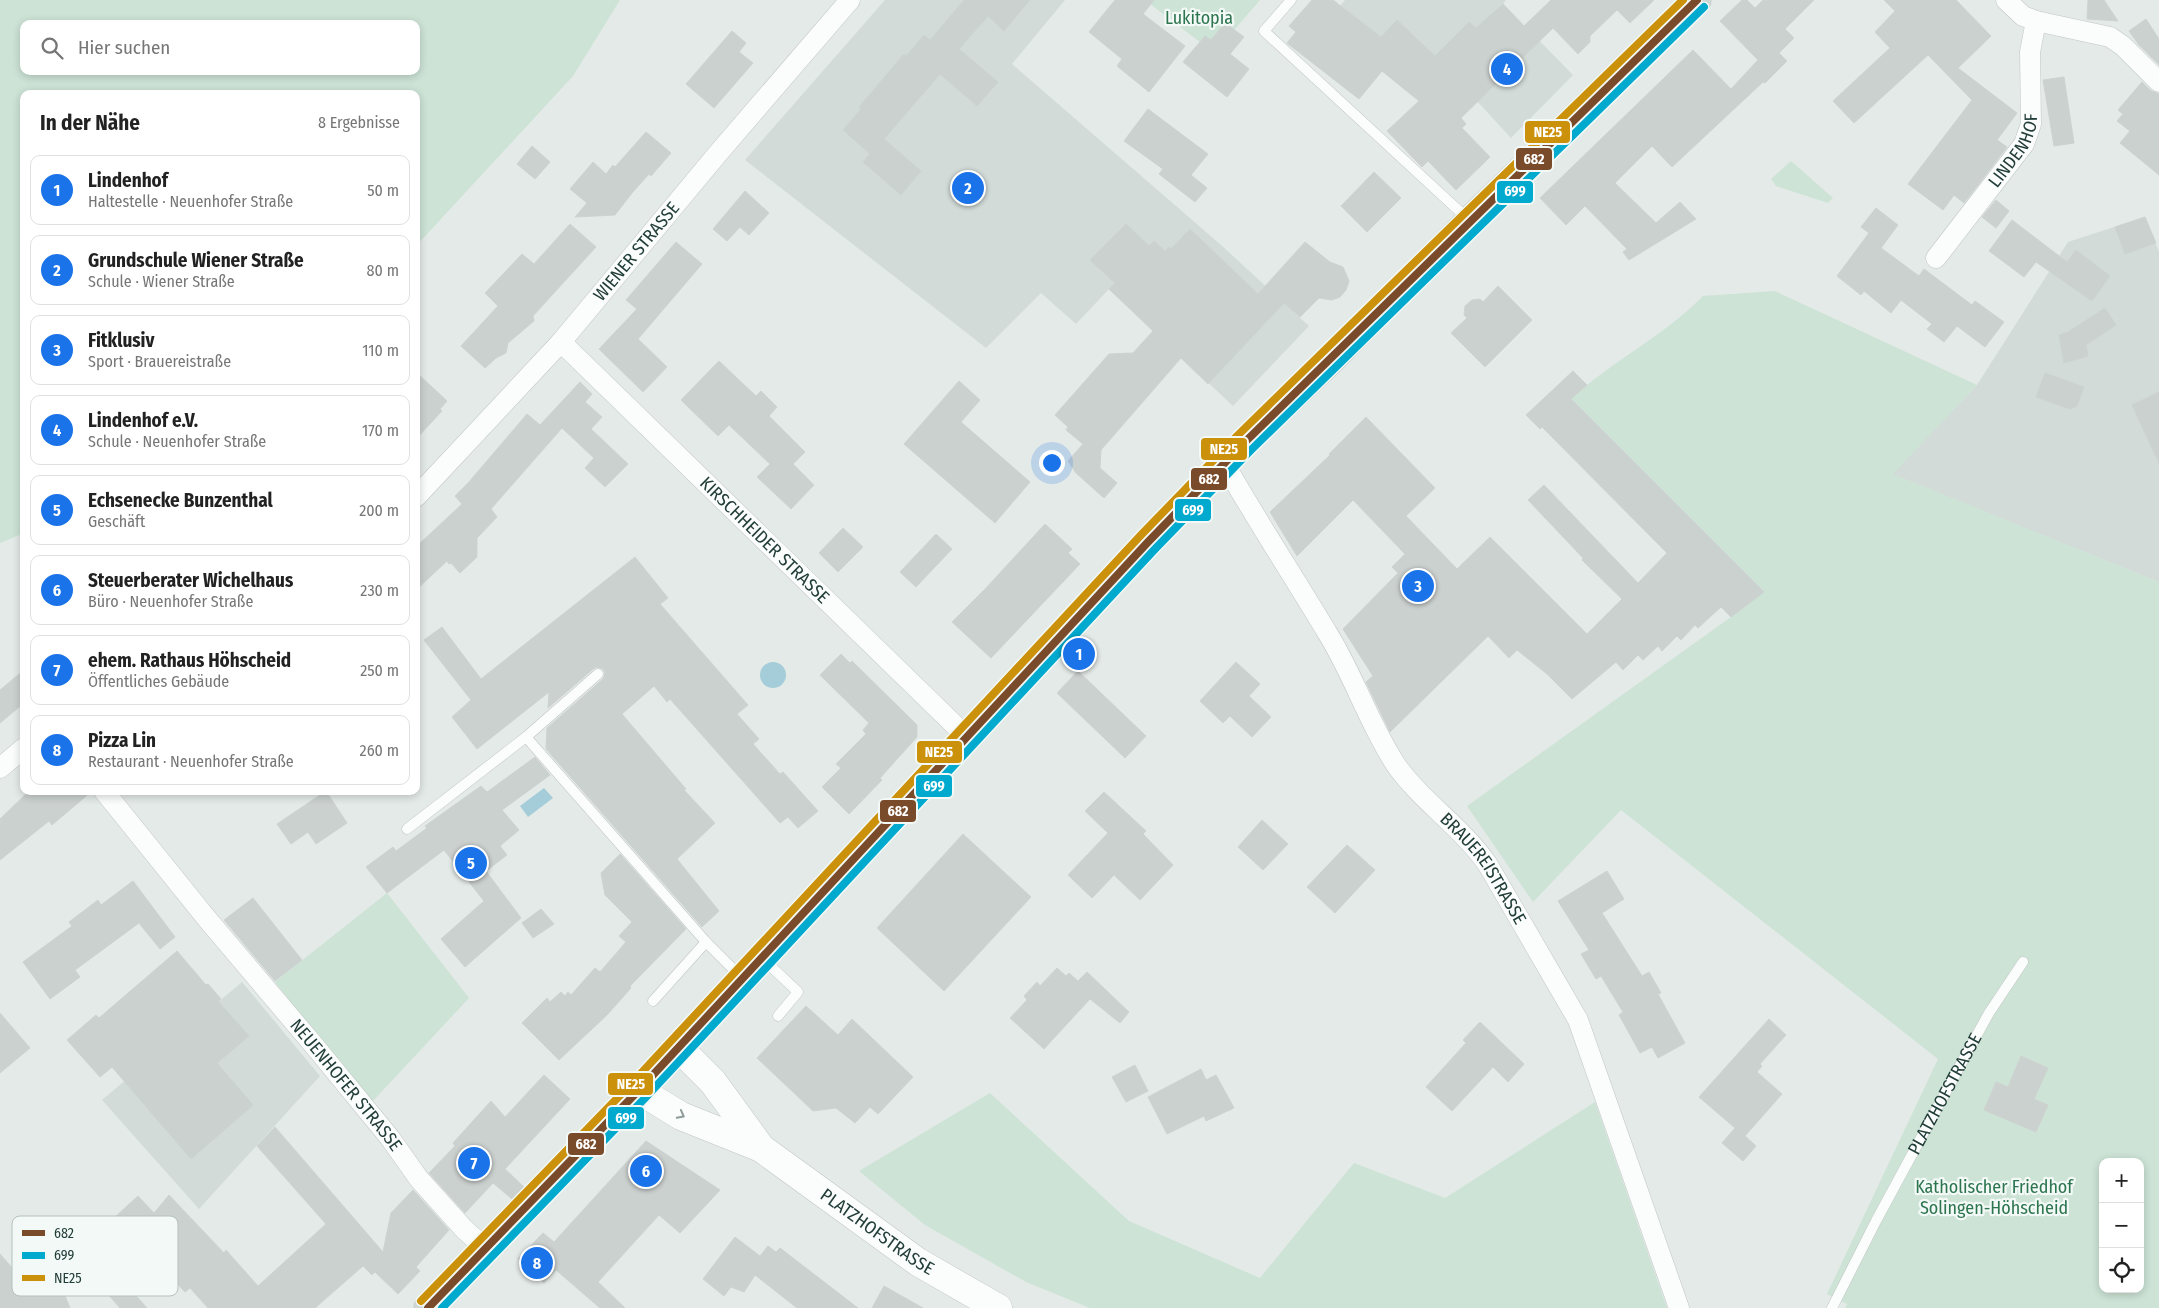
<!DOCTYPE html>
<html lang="de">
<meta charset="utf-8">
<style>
:root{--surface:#fff;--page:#f6f6f6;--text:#222;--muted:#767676;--line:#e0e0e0;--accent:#1a73e8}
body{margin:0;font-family:"Fira Sans Condensed",sans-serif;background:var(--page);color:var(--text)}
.controls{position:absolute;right:15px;bottom:15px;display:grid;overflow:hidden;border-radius:10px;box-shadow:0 2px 8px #0003}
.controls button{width:45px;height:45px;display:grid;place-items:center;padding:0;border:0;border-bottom:1px solid var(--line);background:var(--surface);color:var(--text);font:25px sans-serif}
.you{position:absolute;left:1051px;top:462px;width:18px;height:18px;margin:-12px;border:4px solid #fff;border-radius:50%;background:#1a73e8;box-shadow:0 0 0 8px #1a73e833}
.badge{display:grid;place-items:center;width:32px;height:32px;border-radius:50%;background:var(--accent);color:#fff;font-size:16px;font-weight:700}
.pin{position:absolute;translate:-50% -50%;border:2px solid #fff;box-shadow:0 1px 5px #0006}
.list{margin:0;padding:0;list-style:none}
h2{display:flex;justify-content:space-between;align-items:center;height:65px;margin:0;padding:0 20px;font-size:21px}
h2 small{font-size:16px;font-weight:400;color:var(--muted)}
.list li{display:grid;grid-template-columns:32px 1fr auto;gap:15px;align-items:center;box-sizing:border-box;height:70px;margin:0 10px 10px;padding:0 10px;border:1px solid var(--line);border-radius:10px}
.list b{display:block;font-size:19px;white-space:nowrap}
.list p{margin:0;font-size:16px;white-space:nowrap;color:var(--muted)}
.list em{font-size:16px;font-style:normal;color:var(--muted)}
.icon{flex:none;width:28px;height:28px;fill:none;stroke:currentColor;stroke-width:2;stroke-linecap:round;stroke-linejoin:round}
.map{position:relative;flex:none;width:2159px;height:1308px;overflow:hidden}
.search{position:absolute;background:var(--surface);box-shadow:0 2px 8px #0003;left:20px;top:20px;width:400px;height:55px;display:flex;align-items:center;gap:12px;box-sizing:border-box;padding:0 18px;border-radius:10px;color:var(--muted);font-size:19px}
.panel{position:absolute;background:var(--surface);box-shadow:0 2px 8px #0003;left:20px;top:90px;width:400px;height:705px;border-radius:10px}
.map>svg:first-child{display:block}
.built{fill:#d2dbd8}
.green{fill:#cde3d6;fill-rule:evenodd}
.water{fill:#a5cdd9}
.building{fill:#cbd1cf;stroke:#cdd3d1}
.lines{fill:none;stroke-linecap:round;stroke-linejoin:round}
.lane-casing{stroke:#c1c7c5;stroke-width:11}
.street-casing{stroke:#c1c7c5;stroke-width:21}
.secondary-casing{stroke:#c0c7c5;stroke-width:29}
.primary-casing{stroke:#bdc6c4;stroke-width:29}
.lane{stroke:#fbfcfc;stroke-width:10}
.street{stroke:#fbfcfc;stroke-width:20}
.secondary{stroke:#fbfcfc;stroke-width:28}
.primary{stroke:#ced6d4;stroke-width:28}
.bus-1-casing{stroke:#f3f9f6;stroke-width:11}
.bus-2-casing{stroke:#f3f9f6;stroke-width:11}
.bus-3-casing{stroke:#f3f9f6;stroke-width:11}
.bus-1{stroke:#7a4b2a;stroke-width:8}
.bus-2{stroke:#00a9ce;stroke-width:8}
.bus-3{stroke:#cc910b;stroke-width:8}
.oneway{stroke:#8e9d9a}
.labels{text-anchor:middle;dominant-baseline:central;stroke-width:4.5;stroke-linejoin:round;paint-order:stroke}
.park-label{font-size:18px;fill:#2c754f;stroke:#f3f9f6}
.street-label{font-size:18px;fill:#223e39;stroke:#f3f9f6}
.key{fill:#f3f9f6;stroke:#b4c1bd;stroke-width:1}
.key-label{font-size:14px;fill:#223e39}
.line-badge{stroke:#f3f9f6;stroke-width:2}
.badge-label{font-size:14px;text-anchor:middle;font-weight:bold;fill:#fff}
</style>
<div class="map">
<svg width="2159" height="1308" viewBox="0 0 2159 1308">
<rect width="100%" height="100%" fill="#e4eae8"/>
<g class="built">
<path d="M885 0H1065L1012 64 1221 245 1309 326 1233 406 1109 289 1076 324 1041 293 986 348 745 160Z"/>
<path d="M1345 0H1506L1503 4 1573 75 1511 138 1442 63 1381 37 1340 6Z"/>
<path d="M2145 217 2159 252V582L1892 474 1977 385 2068 242Z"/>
<path d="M242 982 320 1076 199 1209 102 1100Z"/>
</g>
<g class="green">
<path d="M0 0H620L573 76 416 246V94H24V533L0 543ZM24 24H416V71H24Z"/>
<path d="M1151 0H1260L1234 30 1225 23 1211 40 1205 36 1200 42 1150 4Z"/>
<path d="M1791 161 1833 198 1828 203 1776 186 1771 179Z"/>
<path d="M1775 291 1977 385 1893 474 2159 582V1308H1845L1847 1304 1827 1294 1938 1059 1621 810 1533 902 1467 806 1731 617 1571 399C1612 361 1664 336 1703 296ZM2103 1162H2140V1289H2103Z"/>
<path d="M387 893 469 998 371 1103 275 982Z"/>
<path d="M990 1093 1129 1221 1260 1278 1354 1163 1445 1198 1595 1102 1667 1308H1090L1026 1282 925 1225 859 1171Z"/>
</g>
<g class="water">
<circle cx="773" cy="675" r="13"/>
<path d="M544 788 553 798 528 817 520 806Z"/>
</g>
<g class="building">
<path d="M964 0H1030L1004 31 988 16 959 49 998 82 977 106 940 74 884 139 921 171 901 195 863 162 870 154 843 130 861 109 859 107 904 54 906 56 924 35 930 40Z"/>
<path d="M1115 0H1154L1143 14 1185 46 1149 92 1117 66 1122 59 1089 32Z"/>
<path d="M1312 0H1333L1381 37 1397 20 1435 56 1469 22 1476 28 1503 4 1524 26 1551 0H1654L1630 23 1617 10 1590 36V42L1578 54 1553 28 1461 118 1466 124 1462 128 1490 157 1456 190 1428 161 1422 167 1387 131 1419 101 1382 71 1359 99 1287 43 1296 32 1289 26Z"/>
<path d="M1742 0H1747L1755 8 1763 0H1814L1785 29 1794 38 1779 53 1787 61 1765 83 1763 82 1672 167 1652 146 1615 183 1656 223 1680 202 1696 219 1629 260 1623 252 1627 249 1585 206 1566 225 1540 198 1693 50 1731 89 1758 60 1720 21Z"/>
<path d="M1884 0H1956L1991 36 1958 68 2017 113 1997 140 2007 147 1964 203 1954 195 1943 210 1908 184 1972 100 1928 55 1854 123 1833 101 1890 48 1875 32 1895 11Z"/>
<path d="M2088 0H2104L2118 21 2087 19Z"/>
<path d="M2146 19 2159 39V65L2139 45 2129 31Z"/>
<path d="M1225 23 1244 37 1230 54 1249 69 1227 97 1183 62 1205 36 1211 40Z"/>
<path d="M732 31 746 43 739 52 753 63 714 108 686 84Z"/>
<path d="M2064 77 2074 143 2054 146 2043 80Z"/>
<path d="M2142 82 2151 91 2159 94V175L2120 143 2130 131 2117 121 2123 114 2118 110Z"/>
<path d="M1148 109 1208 154 1191 175 1207 188 1195 202 1159 174 1163 169 1124 141Z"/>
<path d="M646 132 671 153 651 176 649 174 632 193 615 215 575 217 587 203 570 189 593 162 606 174 613 165 615 167Z"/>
<path d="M532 146 550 162 535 179 517 164Z"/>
<path d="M1374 172 1401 198 1367 232 1341 206Z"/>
<path d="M745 191 769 213 749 235 740 227 727 241 713 229Z"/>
<path d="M1996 200 2009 211 1996 228 1982 217Z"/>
<path d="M1876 208 1898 225 1881 248 1919 276 1924 269 1972 305 1975 301 2004 322 1985 347 1957 326 1944 342 1927 329 1932 324 1901 300 1891 313 1864 291 1861 295 1837 276 1869 233 1861 227Z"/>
<path d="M2145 217 2156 243 2125 254 2115 227Z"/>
<path d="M2012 220 2067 262 2076 250 2110 276 2092 301 2036 262 2024 277 1989 251Z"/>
<path d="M570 224 596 247 533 316 534 321 508 343 506 353 496 358 485 368 461 346 498 306 485 293 522 254 534 264Z"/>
<path d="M1126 224 1149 246 1154 241 1165 251 1169 247 1171 249 1190 229 1258 294 1305 242 1330 262 1343 267 1349 281 1346 290 1340 297 1332 300 1319 298 1300 317 1284 303 1208 384 1181 358 1101 450 1100 468 1117 483 1104 498 1076 473 1068 461 1083 444 1066 430 1068 427 1055 415 1109 354 1133 353 1153 331 1109 289 1115 283 1090 260Z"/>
<path d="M676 242 702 264 638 339 667 367 643 392 599 349 637 309 626 300Z"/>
<path d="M1498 286 1532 320 1485 367 1451 333 1467 318 1464 315 1465 306 1472 300 1480 299 1483 302Z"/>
<path d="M2105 308 2116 325 2086 345 2088 356 2064 363 2059 335 2068 332Z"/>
<path d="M719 361 756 396 761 391 777 407 769 416 805 452 793 464 814 485 791 509 757 477 770 464 729 425 718 436 681 400Z"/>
<path d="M1573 371 1587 385 1571 399 1764 592 1731 617 1721 607 1698 628 1695 625 1681 640 1677 636 1662 651 1658 646 1643 660 1638 655 1623 670 1616 662 1572 699 1547 674 1517 650 1509 658 1488 636 1390 732 1366 682 1373 676 1343 629 1398 573 1392 567 1405 554 1353 500 1297 556 1270 512 1330 455 1329 454 1366 417 1435 488 1406 516 1457 569 1490 537 1587 634 1622 599 1582 560 1583 558 1528 500 1544 485 1638 583 1667 553 1542 427 1540 429 1526 415Z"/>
<path d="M416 372 447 401 440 409 442 411 416 439Z"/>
<path d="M2045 373 2084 387 2077 406 2070 409 2036 397Z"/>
<path d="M959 381 980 400 961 422 1030 482 995 523 904 444Z"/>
<path d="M580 382 592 394 585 402 602 417 591 429 628 464 605 487 585 468 594 458 562 428 491 509 497 517 477 538V557L460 573 451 563 449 564 447 561 416 590V547L462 504 455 496 468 483 527 414 540 425Z"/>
<path d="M2159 392V463L2132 405Z"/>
<path d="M1045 524 1072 549 1068 553 1080 564 991 658 952 622 986 588Z"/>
<path d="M843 528 863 547 838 572 819 553Z"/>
<path d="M936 534 952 549 916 587 900 572Z"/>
<path d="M635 557 668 598 660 604 748 705 737 714 759 739 753 744 780 774 783 772 818 811 798 828 788 817 780 823 670 699 667 702 654 686 622 714 686 789 684 790 715 823 677 859 719 911 702 927 546 749 547 728 603 679 605 673 603 669 597 667 593 669 548 708 549 692 477 749 452 717 471 700 424 640 442 627 481 679Z"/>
<path d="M841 654 850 663 852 661 917 725V737L880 778 882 780 849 814 822 787 841 768 836 764 866 734 863 730 869 723 820 675Z"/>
<path d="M1236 662 1260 684 1249 696 1271 717 1252 737 1230 716 1223 723 1200 701Z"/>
<path d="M24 670V703L0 723V690Z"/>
<path d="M1078 671 1146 736 1125 758 1057 693Z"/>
<path d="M535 757 550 775 502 810 519 830 500 846 507 855 486 871 521 918 465 967 441 939 484 901 444 850 387 893 366 867 393 847 396 851 427 828 425 826 481 786 487 792Z"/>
<path d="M29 791H92L52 825 49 821 0 860V819Z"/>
<path d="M326 791 347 823 316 844 308 832 291 844 277 824Z"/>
<path d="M1104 792 1146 831 1143 834 1173 865 1140 900 1114 875 1092 898 1068 875 1108 833 1085 811Z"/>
<path d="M1262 820 1288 844 1263 870 1238 847Z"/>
<path d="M963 834 1031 897 944 991 877 928Z"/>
<path d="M1347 845 1375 870 1335 913 1307 887Z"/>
<path d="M620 854 686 929 630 986 631 988 607 1015 559 1060 522 1023 547 998 550 1002 561 992 565 996 568 992 571 995 595 968 600 972 626 942 619 936 632 922 605 895 601 873Z"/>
<path d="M1607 871 1624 899 1602 913 1642 976 1649 972 1661 993 1658 994 1685 1043 1658 1058 1652 1047 1640 1053 1619 1015 1623 1012 1601 976 1596 979 1581 954 1589 950 1558 901Z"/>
<path d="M133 881 175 937 160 949 139 923 75 970 80 977 50 999 23 962 72 926 69 922 98 900 101 905Z"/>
<path d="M253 898 302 960 275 981 224 920Z"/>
<path d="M541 909 554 924 533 938 522 923Z"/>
<path d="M177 951 206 985 208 984 221 999 218 1001 249 1036 217 1063 253 1105 191 1159 112 1067 100 1077 67 1040 96 1015 99 1018Z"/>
<path d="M1057 968 1066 976 1069 973 1078 981 1087 972 1129 1012 1120 1023 1090 999 1044 1049 1010 1018 1027 1000 1024 996 1037 982 1040 986Z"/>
<path d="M806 1006 838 1035 852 1019 913 1077 878 1114 870 1107 855 1123 836 1108 813 1111 757 1058Z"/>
<path d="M0 1013 30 1048 0 1073Z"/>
<path d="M1769 1019 1786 1035 1760 1064 1762 1066 1757 1072 1782 1094 1745 1136 1756 1146 1743 1161 1722 1143 1735 1128 1699 1097Z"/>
<path d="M1480 1022 1524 1064 1508 1082 1493 1067 1452 1111 1426 1087 1466 1043 1463 1040Z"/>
<path d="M2021 1056 2048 1068 2034 1099 2048 1105 2036 1132 1984 1110 1996 1082 2008 1087Z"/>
<path d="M1135 1065 1148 1091 1126 1102 1112 1077Z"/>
<path d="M1201 1069 1206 1080 1216 1075 1234 1108 1206 1121 1204 1116 1167 1134 1148 1097Z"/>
<path d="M544 1075 570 1099 505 1169 524 1187 512 1199 493 1183 465 1213 429 1173 455 1146 453 1143 491 1101 505 1117Z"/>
<path d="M275 1127 383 1252 391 1213 413 1190 449 1230 416 1267 420 1271 398 1294 375 1272 372 1275 363 1266 315 1308H208L190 1288 185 1292 114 1218 138 1196 154 1213 169 1195 224 1253 226 1250 258 1286 326 1224 257 1146Z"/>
<path d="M646 1141 720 1190 680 1233 659 1215 598 1282 625 1308H600L556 1270 544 1283 518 1259 543 1233 554 1242Z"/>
<path d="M735 1237 760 1256 768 1246 776 1252 780 1248 858 1308H797L755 1275 744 1292 731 1287 724 1296 703 1279Z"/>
<path d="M0 1254 28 1286 54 1269 70 1308H0Z"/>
<path d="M115 1272 147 1308H120L100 1285Z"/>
<path d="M884 1286 923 1308H872Z"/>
</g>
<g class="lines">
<defs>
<g id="lane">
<path d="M1291 0 1264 31 1469 220"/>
<path d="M598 674 526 737 706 942 742 978"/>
<path d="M407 829 526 737"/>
<path d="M763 959 798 992 778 1016"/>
<path d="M653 1001 706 942"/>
<path id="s1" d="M1832 1308 1876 1221 1968 1051 1989 1013 2023 962"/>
</g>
<g id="street">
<path d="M2006 0 2023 16 2036 21 2110 37 2123 46 2159 82"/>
<path id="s2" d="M1936 258 2024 144 2031 124 2030 52 2036 21"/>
<path id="s3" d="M561 342 967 737"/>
<path id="s4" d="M1224 463C1257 521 1294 577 1328 634 1354 676 1369 724 1396 765 1422 802 1462 827 1488 865L1578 1020 1679 1308"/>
<path id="s5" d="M416 497 561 342 720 151 850 0"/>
<path d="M0 768 24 748"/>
<path id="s6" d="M104 791 208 920 317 1049 390 1138 419 1179 464 1229 486 1249"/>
</g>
<g id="secondary">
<path d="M678 1047 713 1082 761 1148"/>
<path id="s7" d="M639 1090 681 1116 761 1148 918 1262 998 1308"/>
</g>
<path id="primary" d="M428 1308 639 1090 1148 542 1244 443 1332 359 1469 221 1697 0"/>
</defs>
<use href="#lane" class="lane-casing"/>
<use href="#street" class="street-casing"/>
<use href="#secondary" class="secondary-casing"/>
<use href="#primary" class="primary-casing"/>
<use href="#lane" class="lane"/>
<use href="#street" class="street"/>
<use href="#secondary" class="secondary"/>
<use href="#primary" class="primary"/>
<defs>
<path id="bus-1" d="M428 1308 639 1090 1148 542 1244 443 1697 0"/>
<path id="bus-2" d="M442 1308 646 1097 1155 549 1251 450 1704 7"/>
<path id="bus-3" d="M421 1301 632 1083 1141 535 1237 436 1683 0"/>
</defs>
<use href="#bus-1" class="bus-1-casing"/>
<use href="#bus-2" class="bus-2-casing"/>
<use href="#bus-3" class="bus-3-casing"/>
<use href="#bus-1" class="bus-1"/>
<use href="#bus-2" class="bus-2"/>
<use href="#bus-3" class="bus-3"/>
</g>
<defs><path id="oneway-chevron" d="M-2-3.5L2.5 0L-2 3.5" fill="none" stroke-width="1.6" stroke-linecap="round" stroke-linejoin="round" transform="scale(1.25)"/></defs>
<use class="oneway" href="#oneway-chevron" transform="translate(681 1115) rotate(28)"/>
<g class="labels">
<g class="park-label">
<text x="1199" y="18">Lukitopia</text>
<text x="1994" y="1187">Katholischer Friedhof<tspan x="1994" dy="21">Solingen-Höhscheid</tspan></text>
</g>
<g class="street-label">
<text stroke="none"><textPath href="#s2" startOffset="134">LINDENHOF</textPath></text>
<text stroke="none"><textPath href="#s5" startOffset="330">WIENER STRASSE</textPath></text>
<text stroke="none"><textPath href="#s3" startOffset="284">KIRSCHHEIDER STRASSE</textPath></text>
<text stroke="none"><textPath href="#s4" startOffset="484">BRAUEREISTRASSE</textPath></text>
<text stroke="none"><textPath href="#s6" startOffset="381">NEUENHOFER STRASSE</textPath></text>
<text stroke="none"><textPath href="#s1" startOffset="242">PLATZHOFSTRASSE</textPath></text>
<text stroke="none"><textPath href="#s7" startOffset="279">PLATZHOFSTRASSE</textPath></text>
</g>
</g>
<rect x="12" y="1216" width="166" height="80" rx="8" class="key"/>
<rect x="22" y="1230" width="23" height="6" fill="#7a4b2a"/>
<rect x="22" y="1252" width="23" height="7" fill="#00a9ce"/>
<rect x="22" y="1275" width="23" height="6" fill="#cc910b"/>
<g class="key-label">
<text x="54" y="1238">682</text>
<text x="54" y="1260">699</text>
<text x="54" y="1283">NE25</text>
</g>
<g class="line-badge">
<rect x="1524" y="120" width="47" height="24" rx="5" fill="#cc910b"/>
<rect x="1515" y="147" width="38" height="24" rx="5" fill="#7a4b2a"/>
<rect x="1496" y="180" width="38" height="24" rx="5" fill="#00a9ce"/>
<rect x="1200" y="437" width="48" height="24" rx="5" fill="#cc910b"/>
<rect x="1190" y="467" width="38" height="24" rx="5" fill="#7a4b2a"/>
<rect x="1174" y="498" width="38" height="24" rx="5" fill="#00a9ce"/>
<rect x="916" y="740" width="47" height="24" rx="5" fill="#cc910b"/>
<rect x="915" y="774" width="38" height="24" rx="5" fill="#00a9ce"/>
<rect x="879" y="799" width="38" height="24" rx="5" fill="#7a4b2a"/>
<rect x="607" y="1072" width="47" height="24" rx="5" fill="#cc910b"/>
<rect x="607" y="1106" width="38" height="24" rx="5" fill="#00a9ce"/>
<rect x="567" y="1132" width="38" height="24" rx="5" fill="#7a4b2a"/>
</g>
<g class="badge-label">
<text x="1548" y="137">NE25</text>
<text x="1534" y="164">682</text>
<text x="1515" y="196">699</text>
<text x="1224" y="454">NE25</text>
<text x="1209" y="484">682</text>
<text x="1193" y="515">699</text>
<text x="939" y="757">NE25</text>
<text x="934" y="791">699</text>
<text x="898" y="816">682</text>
<text x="631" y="1089">NE25</text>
<text x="626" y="1123">699</text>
<text x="586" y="1149">682</text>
</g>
</svg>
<div class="controls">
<button>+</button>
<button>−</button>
<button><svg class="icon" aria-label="locate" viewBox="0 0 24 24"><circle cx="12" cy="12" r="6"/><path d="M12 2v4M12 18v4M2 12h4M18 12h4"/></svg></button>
</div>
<div class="you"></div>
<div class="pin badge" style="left:1079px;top:654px">1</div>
<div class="pin badge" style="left:968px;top:188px">2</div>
<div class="pin badge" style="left:1418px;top:586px">3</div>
<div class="pin badge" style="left:1507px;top:69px">4</div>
<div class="pin badge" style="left:471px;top:863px">5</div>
<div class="pin badge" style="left:646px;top:1171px">6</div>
<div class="pin badge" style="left:474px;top:1163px">7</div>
<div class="pin badge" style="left:537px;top:1263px">8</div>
<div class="search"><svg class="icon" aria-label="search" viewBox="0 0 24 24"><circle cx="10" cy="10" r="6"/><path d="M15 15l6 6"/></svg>Hier suchen</div>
<section class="panel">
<h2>In der Nähe<small>8 Ergebnisse</small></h2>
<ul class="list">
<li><span class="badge">1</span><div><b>Lindenhof</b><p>Haltestelle · Neuenhofer Straße</p></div><em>50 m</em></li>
<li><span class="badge">2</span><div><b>Grundschule Wiener Straße</b><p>Schule · Wiener Straße</p></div><em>80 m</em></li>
<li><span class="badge">3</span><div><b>Fitklusiv</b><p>Sport · Brauereistraße</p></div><em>110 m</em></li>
<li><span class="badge">4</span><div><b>Lindenhof e.V.</b><p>Schule · Neuenhofer Straße</p></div><em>170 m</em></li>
<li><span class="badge">5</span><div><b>Echsenecke Bunzenthal</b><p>Geschäft</p></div><em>200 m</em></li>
<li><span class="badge">6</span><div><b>Steuerberater Wichelhaus</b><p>Büro · Neuenhofer Straße</p></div><em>230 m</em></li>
<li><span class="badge">7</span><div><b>ehem. Rathaus Höhscheid</b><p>Öffentliches Gebäude</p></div><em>250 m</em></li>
<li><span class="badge">8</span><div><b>Pizza Lin</b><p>Restaurant · Neuenhofer Straße</p></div><em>260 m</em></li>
</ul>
</section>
</div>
